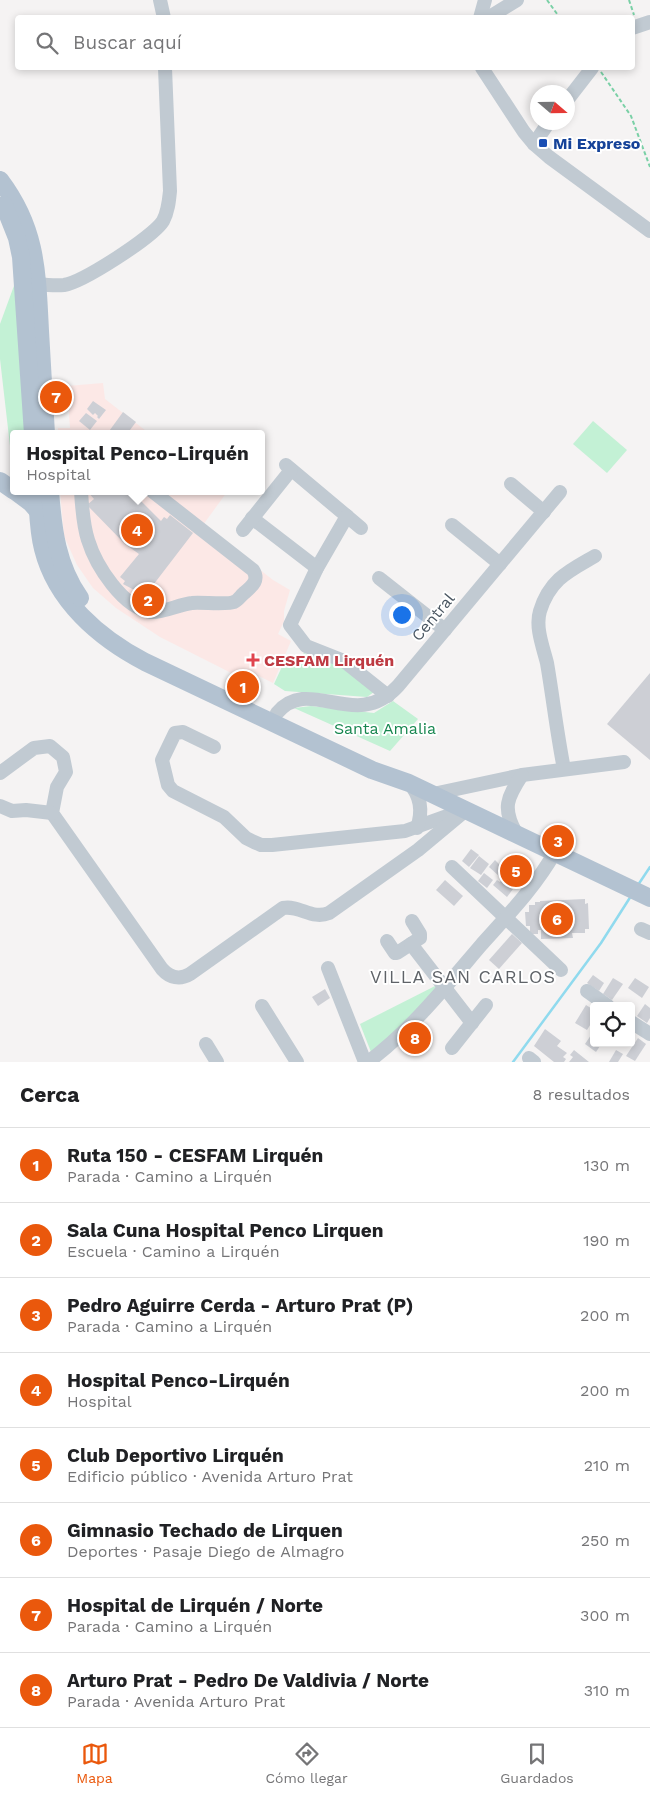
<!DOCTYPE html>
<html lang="es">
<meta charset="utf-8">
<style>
:root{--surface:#fff;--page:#f2f2f2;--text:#202124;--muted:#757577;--line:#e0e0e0;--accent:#ea580c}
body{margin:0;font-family:"Work Sans",sans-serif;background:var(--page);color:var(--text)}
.controls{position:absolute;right:15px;bottom:15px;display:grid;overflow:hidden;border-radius:5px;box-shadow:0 2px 8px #0003}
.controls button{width:45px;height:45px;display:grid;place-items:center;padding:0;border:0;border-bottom:1px solid var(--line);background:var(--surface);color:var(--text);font:25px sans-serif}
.compass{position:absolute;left:530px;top:85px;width:45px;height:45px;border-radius:50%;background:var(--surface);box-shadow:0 2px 8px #0003;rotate:110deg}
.you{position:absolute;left:401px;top:614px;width:18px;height:18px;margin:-12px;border:4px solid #fff;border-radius:50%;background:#1a73e8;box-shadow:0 0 0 8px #1a73e833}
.badge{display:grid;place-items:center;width:32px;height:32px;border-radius:50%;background:var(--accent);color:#fff;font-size:16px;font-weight:700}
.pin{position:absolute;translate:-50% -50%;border:2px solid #fff;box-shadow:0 1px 5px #0006}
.popup{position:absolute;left:10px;top:430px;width:255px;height:65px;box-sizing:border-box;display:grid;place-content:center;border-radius:5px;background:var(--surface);filter:drop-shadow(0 1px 4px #0005);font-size:16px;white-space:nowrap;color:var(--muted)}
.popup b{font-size:19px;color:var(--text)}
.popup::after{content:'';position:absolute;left:50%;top:100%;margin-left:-10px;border:10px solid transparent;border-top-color:var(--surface)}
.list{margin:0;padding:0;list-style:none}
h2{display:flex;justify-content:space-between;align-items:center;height:65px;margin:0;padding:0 20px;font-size:21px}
h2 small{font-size:16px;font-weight:400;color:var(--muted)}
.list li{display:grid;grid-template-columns:32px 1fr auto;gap:15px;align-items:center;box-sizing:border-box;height:75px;padding:0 20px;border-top:1px solid var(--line)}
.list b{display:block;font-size:19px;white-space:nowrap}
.list p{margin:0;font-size:16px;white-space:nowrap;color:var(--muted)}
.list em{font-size:16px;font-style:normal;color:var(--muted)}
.icon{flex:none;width:28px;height:28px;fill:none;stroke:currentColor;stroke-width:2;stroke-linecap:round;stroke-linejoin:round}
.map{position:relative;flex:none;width:650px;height:1062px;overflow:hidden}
.search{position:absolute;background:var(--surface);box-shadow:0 2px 8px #0003;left:15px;right:15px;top:15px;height:55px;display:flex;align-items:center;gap:12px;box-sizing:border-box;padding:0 18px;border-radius:5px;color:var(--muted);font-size:19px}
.sheet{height:665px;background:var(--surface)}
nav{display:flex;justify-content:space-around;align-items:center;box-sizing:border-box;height:70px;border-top:1px solid var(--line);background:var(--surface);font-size:14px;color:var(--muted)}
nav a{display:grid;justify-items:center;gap:2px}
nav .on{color:var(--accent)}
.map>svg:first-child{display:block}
.medical{fill:#fce8e6}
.green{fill:#c3f1d5}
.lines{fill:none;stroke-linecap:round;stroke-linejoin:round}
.stream{stroke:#90daee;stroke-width:2.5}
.building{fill:#cdcfd5}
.path{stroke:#7ad0a6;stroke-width:2;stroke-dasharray:4 2.5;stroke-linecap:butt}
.minor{stroke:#c1cad2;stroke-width:14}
.major{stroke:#b3c2d1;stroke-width:18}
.transit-dot{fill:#1a4fb4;stroke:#fff;stroke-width:2}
.health-dot{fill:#e0444e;stroke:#fff;stroke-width:2}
.labels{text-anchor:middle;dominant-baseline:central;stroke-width:4;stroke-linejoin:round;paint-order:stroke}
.transit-label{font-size:16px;font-weight:bold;fill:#164399;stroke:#fff;text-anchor:start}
.street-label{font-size:16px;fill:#4a5661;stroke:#fff}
.health-label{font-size:16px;font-weight:bold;fill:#be3a42;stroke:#fff;text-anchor:start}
.park-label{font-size:16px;fill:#17864f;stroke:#fff}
.neighbourhood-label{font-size:18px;letter-spacing:1px;fill:#5f6368;stroke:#fff}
</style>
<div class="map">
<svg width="650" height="1062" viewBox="0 0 650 1062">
<rect width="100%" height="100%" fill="#f5f3f3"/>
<g class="medical">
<path d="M103 383 105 399 150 434H58V428H70L67 386Z"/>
<path d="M60 491 227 492 203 525 273 580 290 590 284 611V621L278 634 291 641 273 683 259 676 255 685 160 637 116 608 93 588 77 565 64 536Z"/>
</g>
<g class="green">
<path d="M15 283 25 434H13V472L0 359V324Z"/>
<path d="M593 421 627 450 607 473 573 444Z"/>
<path d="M304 653 338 665 374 692 367 697 285 691 274 684 286 658 295 663Z"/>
<path d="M393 701 418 719 390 751 294 708 311 706 374 713Z"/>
<path d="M439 984 405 1025 371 1052 360 1024Z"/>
</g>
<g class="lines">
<g class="stream">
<path d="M638 885 650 867"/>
<path d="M513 1062 601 943 631 896"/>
</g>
</g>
<g class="building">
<path d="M93 401 106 410 99 419 97 417 98 416 95 413 93 415 87 409Z"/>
<path d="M123 412 136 422 127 434H107Z"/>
<path d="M86 413 97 421 90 430 79 421Z"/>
<path d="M87 491H131L161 521 164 517 167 519 170 515 193 533 147 593 139 587 136 591 123 584 125 581 120 577 139 554 125 544 87 505 94 499Z"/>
<path d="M650 673V760L607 724Z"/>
<path d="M471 849 479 855 469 867 462 861Z"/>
<path d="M479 856 489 864 481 875 470 868Z"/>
<path d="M508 857 512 859 513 857 528 874 520 885 507 870 500 877 489 867 495 860 500 865Z"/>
<path d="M484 873 493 880 487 888 478 881Z"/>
<path d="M502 879 513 889 507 897 493 885 497 880 500 882Z"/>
<path d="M445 880 463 896 454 906 436 890Z"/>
<path d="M585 899V904L588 903 589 929H585V933H572L573 938 541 939V930H538V934H530V926H526L525 912H529V905H535V902H540V901Z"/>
<path d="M512 934 522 943 499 969 489 960Z"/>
<path d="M593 975 604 983 599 991 587 983Z"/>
<path d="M613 978 623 984 612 1000 603 994Z"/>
<path d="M635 978 649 987 642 998 628 988Z"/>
<path d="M325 989 330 998 318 1006 312 997Z"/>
<path d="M645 1004 650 1008V1018L647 1023 637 1016Z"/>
<path d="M586 1005 594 1010V1014L590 1020 592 1022 587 1030 575 1023Z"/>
<path d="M545 1029 561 1041 557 1046 567 1053 563 1057 566 1059 564 1062H554L534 1046Z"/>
<path d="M591 1035 594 1037V1043H602L596 1052 585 1044Z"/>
<path d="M638 1038 646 1044 635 1061 626 1056Z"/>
<path d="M574 1050 589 1062H569L573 1057 570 1055Z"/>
<path d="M616 1050 623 1054 618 1062H609Z"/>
</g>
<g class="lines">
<g class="path">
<path d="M547 0 560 18"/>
<path d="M629 0 634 15"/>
<path d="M601 72 631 116 650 167"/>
</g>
<g class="minor">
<path d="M160 0 164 18"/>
<path d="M480 18 485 0"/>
<path d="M488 18 517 0"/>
<path d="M632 28 650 22"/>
<path d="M482 68 524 132 534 144 549 157 650 231"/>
<path d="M568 99 592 68"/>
<path d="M534 144 549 122"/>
<path d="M37 284C46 285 56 286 64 285 83 282 153 237 163 221 168 212 169 201 170 191L165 68"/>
<path d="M286 465 361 528"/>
<path d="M511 484 544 512"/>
<path d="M81 491C82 507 83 525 88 540 96 566 123 608 151 612 163 613 180 604 192 603 201 602 228 605 234 602 237 601 240 597 243 594 251 587 260 581 253 570L152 491"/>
<path d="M347 516 317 568 290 625 306 646 344 661 388 696"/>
<path d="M252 518 317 568"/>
<path d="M452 525 500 564"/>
<path d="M243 530 291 470"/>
<path d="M379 578 445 630"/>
<path d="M277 713C310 674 355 733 398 686L560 492"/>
<path d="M214 747 183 732 175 733 162 760 168 785 173 791 224 817 246 838 254 842 261 845H272L405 831 458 812"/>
<path d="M564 769C557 734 553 698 547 663 543 647 535 627 540 611 550 579 569 571 595 556"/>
<path d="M0 773 34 748 50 746 63 757 66 772 57 787 52 813 162 969C170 978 180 980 190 974L283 908C300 905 312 920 329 913L418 850 466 810"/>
<path d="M409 783C421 796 423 811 417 828"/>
<path d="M433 794 522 775 624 762"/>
<path d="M0 806 12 811 26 810 52 813"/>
<path d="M516 833C502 808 507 798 522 775"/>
<path d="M452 867 561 970"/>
<path d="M641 929 650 933"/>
<path d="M387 941 395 953H397L420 938V934L412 921"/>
<path d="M411 944 472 1023"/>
<path d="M328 968 365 1062"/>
<path d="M587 991 608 1006"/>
<path d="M262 1006 297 1062"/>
<path d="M631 1022 650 1034"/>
<path d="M206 1044 217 1062"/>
<path d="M452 1048 486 1005"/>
<path d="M529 1058 534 1062"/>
<path d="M368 1062C412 1029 446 986 482 944 508 915 536 886 555 852"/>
</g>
<g class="major">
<path d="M0 180C37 229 37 272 40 331 42 365 44 400 46 434"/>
<path d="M4 205 17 238 21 257 33 434"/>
<path d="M0 481 13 490"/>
<path d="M15 491 31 503 38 511"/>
<path d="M37 491C38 510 38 530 43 549 56 601 99 638 145 662L372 770 409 783 650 898"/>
<path d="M50 491C53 530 57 565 80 598"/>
</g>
</g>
<rect class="transit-dot" x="538" y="138" width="10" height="10" rx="2.5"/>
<path class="health-dot" d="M250.5 652.5h5v5h5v5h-5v5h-5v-5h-5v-5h5z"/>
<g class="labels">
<g class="transit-label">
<text x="553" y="143">Mi Expreso</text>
</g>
<g class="street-label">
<text transform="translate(433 617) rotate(-50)">Central</text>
</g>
<g class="health-label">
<text x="264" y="660">CESFAM Lirquén</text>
</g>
<g class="park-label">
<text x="385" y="728">Santa Amalia</text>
</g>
<g class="neighbourhood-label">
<text x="463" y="976">VILLA SAN CARLOS</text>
</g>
</g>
</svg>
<div class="controls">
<button><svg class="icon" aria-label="locate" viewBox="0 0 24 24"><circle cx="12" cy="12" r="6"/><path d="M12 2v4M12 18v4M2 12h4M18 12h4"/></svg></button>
</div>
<svg class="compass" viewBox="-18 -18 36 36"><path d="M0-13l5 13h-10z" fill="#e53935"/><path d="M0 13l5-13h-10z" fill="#757577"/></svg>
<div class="you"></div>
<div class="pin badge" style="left:243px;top:687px">1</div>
<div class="pin badge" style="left:148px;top:600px">2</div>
<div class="pin badge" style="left:558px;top:841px">3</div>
<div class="pin badge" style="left:137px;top:530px">4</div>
<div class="popup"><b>Hospital Penco-Lirquén</b>Hospital</div>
<div class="pin badge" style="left:516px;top:871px">5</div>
<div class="pin badge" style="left:557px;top:919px">6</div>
<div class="pin badge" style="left:56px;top:397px">7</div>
<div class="pin badge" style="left:415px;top:1038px">8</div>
<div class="search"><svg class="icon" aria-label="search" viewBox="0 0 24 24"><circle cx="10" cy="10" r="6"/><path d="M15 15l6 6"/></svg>Buscar aquí</div>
</div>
<section class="sheet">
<h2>Cerca<small>8 resultados</small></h2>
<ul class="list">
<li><span class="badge">1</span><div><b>Ruta 150 - CESFAM Lirquén</b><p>Parada · Camino a Lirquén</p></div><em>130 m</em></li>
<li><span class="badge">2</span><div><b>Sala Cuna Hospital Penco Lirquen</b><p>Escuela · Camino a Lirquén</p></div><em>190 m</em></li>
<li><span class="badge">3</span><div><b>Pedro Aguirre Cerda - Arturo Prat (P)</b><p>Parada · Camino a Lirquén</p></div><em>200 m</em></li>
<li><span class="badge">4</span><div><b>Hospital Penco-Lirquén</b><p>Hospital</p></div><em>200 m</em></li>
<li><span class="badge">5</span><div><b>Club Deportivo Lirquén</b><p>Edificio público · Avenida Arturo Prat</p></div><em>210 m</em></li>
<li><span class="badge">6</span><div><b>Gimnasio Techado de Lirquen</b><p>Deportes · Pasaje Diego de Almagro</p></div><em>250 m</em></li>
<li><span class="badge">7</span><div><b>Hospital de Lirquén / Norte</b><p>Parada · Camino a Lirquén</p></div><em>300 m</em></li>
<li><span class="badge">8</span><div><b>Arturo Prat - Pedro De Valdivia / Norte</b><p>Parada · Avenida Arturo Prat</p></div><em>310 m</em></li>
</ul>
</section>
<nav>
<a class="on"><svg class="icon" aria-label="map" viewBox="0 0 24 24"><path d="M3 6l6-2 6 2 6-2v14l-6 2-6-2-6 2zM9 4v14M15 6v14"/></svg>Mapa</a>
<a><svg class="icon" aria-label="directions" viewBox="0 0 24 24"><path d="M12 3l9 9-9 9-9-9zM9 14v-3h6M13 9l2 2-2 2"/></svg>Cómo llegar</a>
<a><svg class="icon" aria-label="saved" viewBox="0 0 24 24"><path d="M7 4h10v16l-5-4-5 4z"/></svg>Guardados</a>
</nav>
